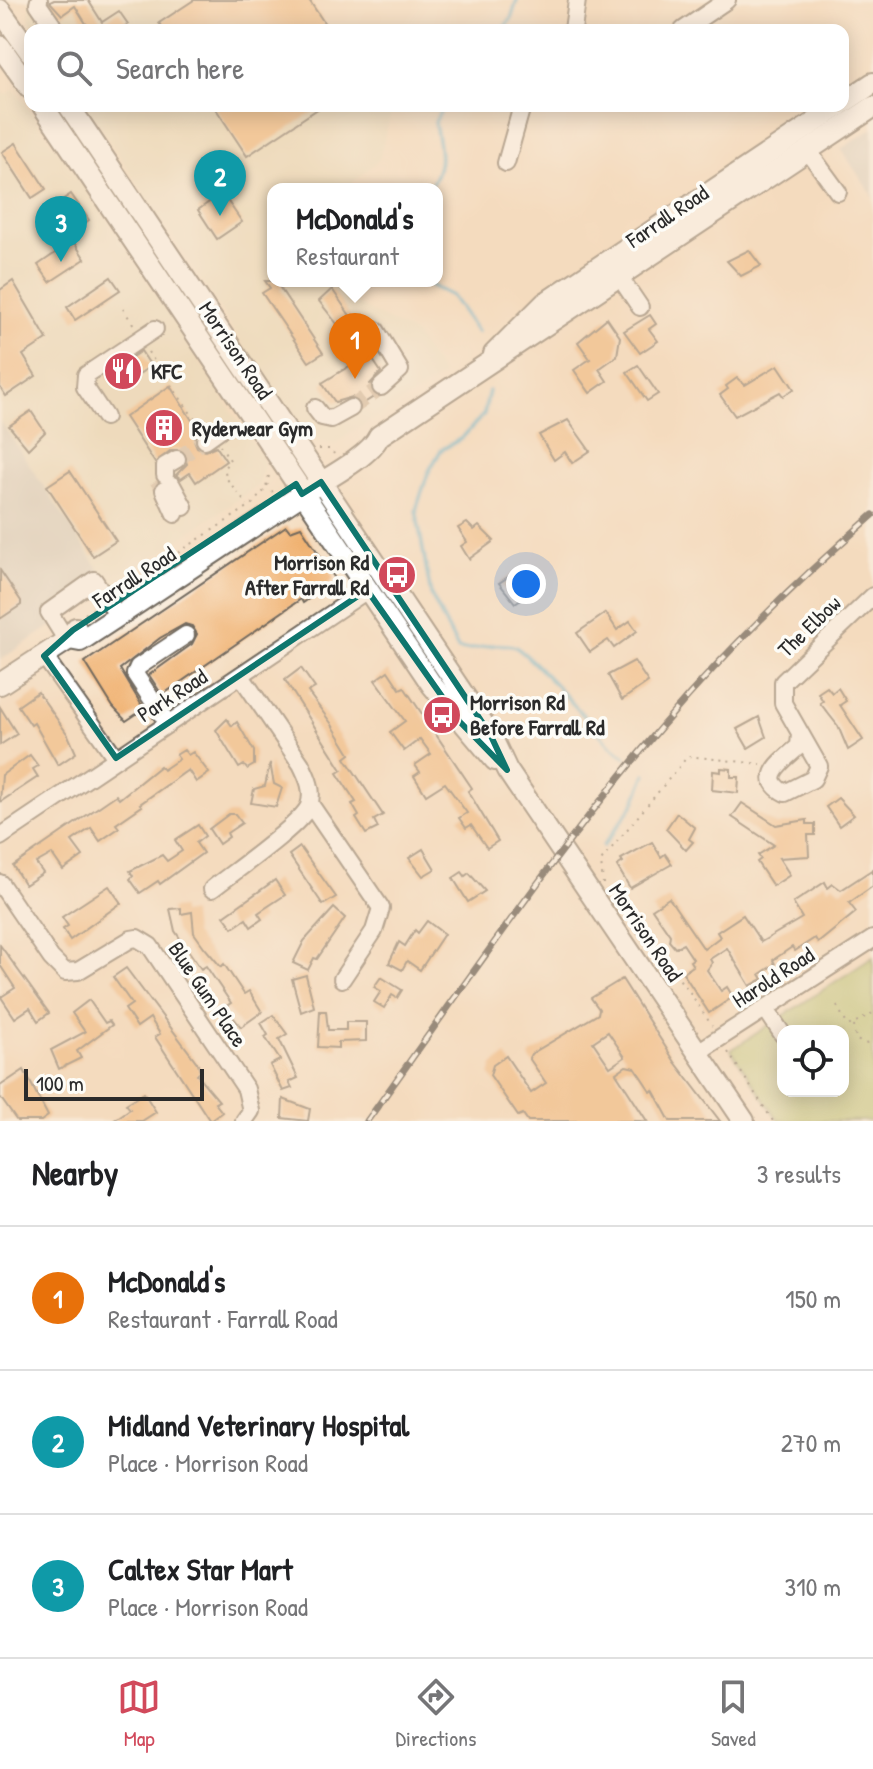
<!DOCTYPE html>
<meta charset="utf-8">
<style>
:root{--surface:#fff;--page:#f6f6f6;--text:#202124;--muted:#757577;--line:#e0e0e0;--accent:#d1495b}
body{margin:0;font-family:"Patrick Hand",sans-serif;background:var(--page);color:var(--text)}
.controls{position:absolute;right:24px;bottom:24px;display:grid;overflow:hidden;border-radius:16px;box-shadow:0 4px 20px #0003}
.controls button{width:72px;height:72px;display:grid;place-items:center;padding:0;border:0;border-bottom:2px solid var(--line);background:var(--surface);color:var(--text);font:40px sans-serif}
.scale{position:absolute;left:24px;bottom:20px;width:180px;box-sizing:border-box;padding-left:8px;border:4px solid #2b2b2b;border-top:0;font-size:22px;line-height:28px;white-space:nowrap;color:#2b2b2b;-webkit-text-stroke:6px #fdfcf7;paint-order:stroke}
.you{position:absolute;left:526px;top:584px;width:28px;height:28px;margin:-20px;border:6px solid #fff;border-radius:50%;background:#1a73e8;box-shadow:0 0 0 12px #1a73e833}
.badge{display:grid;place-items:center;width:52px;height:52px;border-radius:50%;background:var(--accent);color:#fff;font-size:26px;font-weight:700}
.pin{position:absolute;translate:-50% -66px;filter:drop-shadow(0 2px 4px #0008)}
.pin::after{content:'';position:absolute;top:42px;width:28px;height:24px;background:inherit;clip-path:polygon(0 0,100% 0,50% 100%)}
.popup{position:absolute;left:267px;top:183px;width:176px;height:104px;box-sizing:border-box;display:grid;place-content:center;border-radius:16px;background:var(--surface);filter:drop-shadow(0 2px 6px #0005);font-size:26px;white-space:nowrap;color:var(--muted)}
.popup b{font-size:30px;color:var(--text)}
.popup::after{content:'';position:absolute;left:50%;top:100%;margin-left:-16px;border:16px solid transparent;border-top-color:var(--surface)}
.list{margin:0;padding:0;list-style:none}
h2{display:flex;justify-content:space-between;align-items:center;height:104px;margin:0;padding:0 32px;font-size:34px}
h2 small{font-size:26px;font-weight:400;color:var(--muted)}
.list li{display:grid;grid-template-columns:52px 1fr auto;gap:24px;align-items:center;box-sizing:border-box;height:144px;padding:0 32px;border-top:2px solid var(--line)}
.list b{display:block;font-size:30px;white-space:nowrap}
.list p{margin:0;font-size:26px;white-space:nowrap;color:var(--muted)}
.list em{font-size:26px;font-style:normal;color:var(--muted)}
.icon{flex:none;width:44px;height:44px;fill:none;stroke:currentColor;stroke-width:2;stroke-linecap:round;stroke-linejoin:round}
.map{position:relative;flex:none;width:873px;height:1121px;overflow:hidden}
.search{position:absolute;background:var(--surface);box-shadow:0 4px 20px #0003;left:24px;right:24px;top:24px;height:88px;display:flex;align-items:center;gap:20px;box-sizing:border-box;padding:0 28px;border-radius:16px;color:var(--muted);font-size:30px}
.sheet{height:536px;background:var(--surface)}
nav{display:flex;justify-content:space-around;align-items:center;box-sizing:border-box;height:112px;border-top:2px solid var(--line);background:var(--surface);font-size:22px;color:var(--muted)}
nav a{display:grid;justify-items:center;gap:4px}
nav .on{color:var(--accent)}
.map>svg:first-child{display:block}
.built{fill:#e6daba}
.industrial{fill:#c8c4b8}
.green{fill:#a9bc60;stroke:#6a7446;stroke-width:2;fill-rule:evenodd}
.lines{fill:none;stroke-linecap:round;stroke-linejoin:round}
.stream{stroke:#4eaccd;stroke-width:4}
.building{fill:#f0b170;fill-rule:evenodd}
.minor-tunnel{stroke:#ccb8a1;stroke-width:16;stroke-dasharray:16 8;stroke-linecap:butt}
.minor-casing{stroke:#71695e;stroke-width:20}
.major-casing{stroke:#71695e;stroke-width:24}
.path{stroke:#71695e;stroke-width:2;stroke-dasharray:2 6;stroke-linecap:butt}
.minor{stroke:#fff;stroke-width:16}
.major{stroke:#fff;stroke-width:20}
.rail-casing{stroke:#2b2b2b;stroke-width:7}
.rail{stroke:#fdfcf7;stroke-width:4;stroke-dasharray:12;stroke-linecap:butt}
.marked{fill:none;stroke:#0f766e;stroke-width:6;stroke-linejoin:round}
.labels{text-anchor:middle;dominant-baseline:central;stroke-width:7;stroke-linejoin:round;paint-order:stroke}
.street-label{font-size:22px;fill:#2b2b2b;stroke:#fdfcf7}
.poi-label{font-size:22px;font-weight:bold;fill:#2b2b2b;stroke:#fdfcf7;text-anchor:start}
</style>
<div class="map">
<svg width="873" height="1121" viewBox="0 0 873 1121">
<rect width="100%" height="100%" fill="#fdfcf7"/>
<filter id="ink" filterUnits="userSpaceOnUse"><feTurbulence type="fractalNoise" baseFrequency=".0125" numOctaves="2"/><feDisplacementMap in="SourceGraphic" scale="16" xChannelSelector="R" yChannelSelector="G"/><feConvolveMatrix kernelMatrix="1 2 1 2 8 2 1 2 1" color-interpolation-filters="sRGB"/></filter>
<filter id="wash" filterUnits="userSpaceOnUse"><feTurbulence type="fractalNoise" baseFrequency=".006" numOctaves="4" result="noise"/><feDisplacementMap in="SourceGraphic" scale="32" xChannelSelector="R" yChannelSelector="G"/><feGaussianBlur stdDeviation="1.8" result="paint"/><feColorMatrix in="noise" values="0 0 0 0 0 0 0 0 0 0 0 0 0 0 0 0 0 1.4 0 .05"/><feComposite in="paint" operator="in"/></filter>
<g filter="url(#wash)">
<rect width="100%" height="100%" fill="#f4dbbe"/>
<g class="built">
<path d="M29 0H309L329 30H35L29 21Z"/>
<path d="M0 87 6 95 14 89 104 215 265 462 259 485 111 587 0 422Z"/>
<path d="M86 106H393L379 160 345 189H273V281H338L351 301 415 334 443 376 334 444 304 438Z"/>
</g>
<g class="industrial">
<path d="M873 128V197L841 149Z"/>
<path d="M0 421 111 587 0 660Z"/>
</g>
<path class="green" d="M873 957V1121H779L731 1050ZM783 1031H843V1091H783Z"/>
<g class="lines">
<g class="stream">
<path d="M480 30H489"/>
<path d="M502 30 511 19 517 0"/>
<path d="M429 189C446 160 439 152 435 122L443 106"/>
<path d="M422 281 452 296 477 332"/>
<path d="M489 391 484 414 462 438 441 450 428 473 416 510 431 595 458 649C477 652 492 641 513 646 526 649 596 730 610 745L625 757"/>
<path d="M603 846 634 804 646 774"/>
</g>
</g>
<g id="blocks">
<g class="building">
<path d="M54 0H88L102 22 119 11 128 24 120 30H90L75 6 62 15 50 2Z"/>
<path d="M194 0H309L329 30H164L159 23Z"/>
<path d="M214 106H322L247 156Z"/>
<path d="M16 143 46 189 32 198 2 152Z"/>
<path d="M222 193 242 222 217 239 198 210Z"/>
<path d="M71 194 89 220 64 238 46 211Z"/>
<path d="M73 241 85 259 50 282 38 265Z"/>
<path d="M749 250 761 266 741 276 727 261Z"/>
<path d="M111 277 120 290 75 320 67 307Z"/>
<path d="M13 281 47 339 23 355 36 376 6 396 0 387V290Z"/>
<path d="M265 281H291L280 288 323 353 309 362 262 293 270 288Z"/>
<path d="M332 289 357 326 345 334 319 301Z"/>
<path d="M650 315 656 324 649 329 658 341 640 353 624 331Z"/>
<path d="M607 318 620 337 617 356 599 369 607 381 590 393 574 370 590 359 578 342Z"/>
<path d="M141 351 151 366 116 389 107 374Z"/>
<path d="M369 354 381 372 370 384 375 396 361 405 352 397 335 402 322 383Z"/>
<path d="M638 365 658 394 647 401 627 372Z"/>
<path d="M778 365 794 389 783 396 780 392 735 416 720 395 728 389 726 386 737 378 745 385Z"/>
<path d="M170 386 199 431 194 440 197 447 205 451 216 446 226 461 196 482 190 473 181 479 176 475 187 464 183 450H171L155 463 125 417Z"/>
<path d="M31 411 45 432 28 449 9 426Z"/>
<path d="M568 420 590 451 572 463 565 452 554 460 539 435Z"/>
<path d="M70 471 116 541 93 556 47 486Z"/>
<path d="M467 523 474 530 479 526 494 541 469 559 461 546 467 542 458 528Z"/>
<path d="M286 526 290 531 301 527 334 577 332 582 303 603 301 599 162 695 149 675 192 644 197 634 192 626 185 624 160 638 120 669 144 709 126 721 113 707 85 662Z"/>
<path d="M522 568 536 589 515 603 499 583Z"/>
<path d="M0 570 21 601V605L0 619Z"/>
<path d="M606 613 617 630 630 621 637 631 614 648 608 640 590 652 577 633Z"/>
<path d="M634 661 648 682 622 700 608 675Z"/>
<path d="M301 668 315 688 308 692 331 723 350 754 345 758 383 815 374 820 378 828 366 834 356 818 359 816 352 804 356 802 337 773 342 770 285 680Z"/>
<path d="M388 671 400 689 404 687 472 788 468 791 498 841 487 848 471 825 466 828 459 818 467 813 445 783 426 795 414 776 420 772 415 765 431 754 420 739 404 751 390 732 405 721 375 680Z"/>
<path d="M827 687 832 693 838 688 846 701 840 705 863 740 848 750 838 726 820 703 823 701 818 693Z"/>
<path d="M38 692 68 735 76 753 58 765 34 723 31 725 18 706Z"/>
<path d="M0 707 17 734 0 745Z"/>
<path d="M759 717 766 737 748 748 737 729Z"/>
<path d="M227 719 232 726 237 722 254 751V765L247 769 244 765 239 768 216 730Z"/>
<path d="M184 750 188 755 193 752 209 773 196 782 188 770 140 804 142 806 116 824 119 828 100 841 91 828 72 841 83 856 63 870 52 854 36 863 43 873 25 885 13 866 116 795 119 799 160 766 163 770 179 759 176 755Z"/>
<path d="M30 755 38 766 33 769 38 777 0 802 2 775Z"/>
<path d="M270 763 274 784 282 788 276 807 251 803 254 789 265 786Z"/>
<path d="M721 768 731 769V777H739L738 793 712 790 713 771 721 772Z"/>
<path d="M838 798 854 815 839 826 826 807Z"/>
<path d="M742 803 776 825 807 820V824H815V835H808L809 856 779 858 790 875 773 886 757 862 761 859 758 855 774 845 732 817Z"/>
<path d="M677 813 695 828 689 839 693 842 686 850 666 829Z"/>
<path d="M229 814H235L242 823 227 833 229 837 219 844 209 829Z"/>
<path d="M198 825 205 836 196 843 203 853 160 884 158 881 140 893 130 879 133 876 130 871 162 855 167 861 182 851 175 840Z"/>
<path d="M652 842 661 857 665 854 672 864 630 888 617 866 623 862 621 859Z"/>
<path d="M300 847 336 897 323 905 289 855Z"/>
<path d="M423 849 435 869 423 876 409 858Z"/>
<path d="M873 869V886L849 903 856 912 818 943 815 938 795 951 792 947 773 960 775 964 760 974 763 979 750 986 727 948 710 959 712 963 707 970 721 991 727 987 733 997 709 1013 683 973 693 966 690 961 693 959 683 944 675 948 669 941 670 935 652 909 669 898 704 949 720 937 717 932 743 915 761 942 802 918 793 903 825 882 828 888 833 884 841 890Z"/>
<path d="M462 872 465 876 469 873 485 891 468 902 453 878Z"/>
<path d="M275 880 285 895 258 913 262 919 251 927 246 919 233 928 224 916Z"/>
<path d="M109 886 121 903 70 940 63 929 68 926 62 917Z"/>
<path d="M181 908V914L192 912 194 933 204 947 221 967 224 964 244 994 249 991 262 1012 241 1027 225 1007 231 1003 206 966 201 969 175 931 170 909Z"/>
<path d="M334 908 345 918 317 959 314 958 308 970 293 963 304 941Z"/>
<path d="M427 921 444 934 420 970 407 961 402 970 389 963 399 942 405 946 415 930 418 933Z"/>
<path d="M0 945 49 1013 38 1021 30 1008 15 1018 1 997 15 988 0 965Z"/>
<path d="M126 968 198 1064 200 1072 197 1075 219 1101 215 1103 222 1112 210 1121 155 1037 160 1034 150 1018 137 1027 125 1009 132 1004 113 977Z"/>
<path d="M306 975 314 1007 301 1012 292 979Z"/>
<path d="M381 977 402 990 397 998 392 995 384 1008 374 1002 381 991 374 987Z"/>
<path d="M622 979 675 1062 720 1121H670L653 1090 651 1092 635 1068 626 1066 616 1073 647 1121H528L523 1114 518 1116 490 1075 493 1065 506 1056 531 1093 546 1083 529 1058 531 1054 598 1014 599 1009 591 998ZM608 1032 625 1057 610 1067 593 1042Z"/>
<path d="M89 1000 105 1023 109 1021 112 1025 77 1051 81 1058 59 1069 51 1050 85 1032 72 1013Z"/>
<path d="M320 1011H326L328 1030H346V1022H366V1041L338 1042V1048L318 1047Z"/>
<path d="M273 1015 287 1034 279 1039 298 1078 289 1082 292 1088 283 1091 270 1065 280 1060 265 1037 268 1035 261 1023Z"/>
<path d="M24 1070 48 1116 41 1121H17L0 1097V1086Z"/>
<path d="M144 1093 156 1112 142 1121H113L130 1109 126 1104Z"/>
<path d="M283 1099 310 1109 308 1121 282 1118Z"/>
</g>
</g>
</g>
<g filter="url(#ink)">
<use href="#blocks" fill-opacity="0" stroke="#71695e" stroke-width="2"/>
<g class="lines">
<g class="minor-tunnel">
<path d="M351 408 381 387"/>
<path d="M177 459 205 440"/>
<path d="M157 480 164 490"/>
</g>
<defs>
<g id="minor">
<path d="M39 0 38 4 56 30"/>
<path d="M573 30 577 0"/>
<path d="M683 30 727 0"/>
<path d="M808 151 838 192"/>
<path d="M506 163 522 106"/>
<path d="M619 276 640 307"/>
<path d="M376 330 400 370 381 387"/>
<path d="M315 408 322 417 331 419 351 408"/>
<path d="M105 417 85 387 86 375 155 329"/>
<path d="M205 440 222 428"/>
<path d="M165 475V466L177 459"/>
<path d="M172 485 184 507"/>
<path d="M164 490 175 514"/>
<path d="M67 641 49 612 94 580 118 616"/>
<path d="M44 656 116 758"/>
<path d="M168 724 135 674 138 667 186 635"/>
<path d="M800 734 799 746C786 759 755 777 785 793L813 779 819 766 783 703V682L873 596"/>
<path d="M310 804 381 908 374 931 342 979"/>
<path d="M0 837 367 590"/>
<path d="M0 883 51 958 65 972 78 971 131 939 137 938 150 946 246 1089 251 1111 244 1121"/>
<path d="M212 889C232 873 301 825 309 806 314 791 308 778 301 764L241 676"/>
<path d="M765 1008 783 1035"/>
<path d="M698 1052 873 939"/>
</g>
<g id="major">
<path d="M0 10 30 52"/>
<path d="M0 46 30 88"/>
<path d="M843 103 873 83"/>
<path d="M43 106 432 685 495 760"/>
<path d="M69 106 490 734 507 770 744 1121"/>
<path d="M494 354 545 303 839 106"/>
<path d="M69 639 80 641C154 593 227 543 301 495 322 481 370 457 379 436L873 107"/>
<path d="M0 684 69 639 76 628"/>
</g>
</defs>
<use href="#minor" class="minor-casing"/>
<use href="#major" class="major-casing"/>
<g class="path">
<path d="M123 309 134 325"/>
<path d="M148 352 199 425"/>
<path d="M220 445 230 460 224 468 227 479 247 505"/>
<path d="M319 449H331L334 454"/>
<path d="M267 484 274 494"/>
<path d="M118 592 251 505 265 490 270 472"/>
<path d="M85 614 96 607"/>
<path d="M603 884 601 861 688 756 761 764"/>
<path d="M637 932 687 988 712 1026"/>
<path d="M837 1006 848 1026 873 1013"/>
<path d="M854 1026 856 1040 873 1046"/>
<path d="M728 1052 773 1121"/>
</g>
<use href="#minor" class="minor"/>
<use href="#major" class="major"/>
<defs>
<path id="rail" d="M367 1121C463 988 555 851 662 726 726 651 798 580 873 515"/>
</defs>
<use href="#rail" class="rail-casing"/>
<use href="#rail" class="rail"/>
</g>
</g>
<path d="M0 0H873V1121H0ZM321 482 490 734 507 770 460 722 367 590 116 758 44 656 73 630 296 484 302 494Z" fill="#f4dbbe" fill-opacity=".55" fill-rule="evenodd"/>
<path class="marked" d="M321 482 490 734 507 770 460 722 367 590 116 758 44 656 73 630 296 484 302 494Z"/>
<defs>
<symbol id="restaurant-disc" viewBox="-11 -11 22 22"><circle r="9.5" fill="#d1495b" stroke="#fdfcf7"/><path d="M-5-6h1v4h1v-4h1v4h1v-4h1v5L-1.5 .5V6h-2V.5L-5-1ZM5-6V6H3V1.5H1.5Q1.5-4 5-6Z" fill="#fff"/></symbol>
<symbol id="building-disc" viewBox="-11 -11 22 22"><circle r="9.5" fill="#d1495b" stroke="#fdfcf7"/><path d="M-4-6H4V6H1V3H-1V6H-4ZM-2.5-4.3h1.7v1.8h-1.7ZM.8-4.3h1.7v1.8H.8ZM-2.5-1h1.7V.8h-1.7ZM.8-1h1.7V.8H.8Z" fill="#fff"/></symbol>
<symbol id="bus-disc" viewBox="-11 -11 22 22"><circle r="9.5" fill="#d1495b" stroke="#fdfcf7"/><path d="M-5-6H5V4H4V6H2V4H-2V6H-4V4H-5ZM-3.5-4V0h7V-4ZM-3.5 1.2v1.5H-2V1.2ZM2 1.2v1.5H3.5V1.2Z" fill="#fff"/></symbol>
</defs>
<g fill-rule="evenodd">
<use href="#restaurant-disc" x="101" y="349" width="44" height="44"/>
<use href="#building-disc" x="142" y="406" width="44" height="44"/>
<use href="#bus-disc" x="375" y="553" width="44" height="44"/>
<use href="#bus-disc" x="420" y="693" width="44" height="44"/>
</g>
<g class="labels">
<g class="street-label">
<text transform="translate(667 216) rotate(-34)">Farrall Road</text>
<text transform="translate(236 350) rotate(56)">Morrison Road</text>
<text transform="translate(134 577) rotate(-33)">Farrall Road</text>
<text transform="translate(809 626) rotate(-44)">The Elbow</text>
<text transform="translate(172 695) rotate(-33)">Park Road</text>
<text transform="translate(646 932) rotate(56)">Morrison Road</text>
<text transform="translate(773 977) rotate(-33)">Harold Road</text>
<text transform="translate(208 994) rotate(56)">Blue Gum Place</text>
</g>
<g class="poi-label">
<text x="151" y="371">KFC</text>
<text x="192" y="428">Ryderwear Gym</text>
<text x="369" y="562" text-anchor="end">Morrison Rd<tspan x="369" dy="25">After Farrall Rd</tspan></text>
<text x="470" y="702">Morrison Rd<tspan x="470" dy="25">Before Farrall Rd</tspan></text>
</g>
</g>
</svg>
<div class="controls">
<button><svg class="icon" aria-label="locate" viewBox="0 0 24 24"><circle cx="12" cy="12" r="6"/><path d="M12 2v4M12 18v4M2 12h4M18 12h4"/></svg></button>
</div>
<div class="scale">100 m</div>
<div class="you"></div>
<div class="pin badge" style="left:355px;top:379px;background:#e8710a">1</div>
<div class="popup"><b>McDonald's</b>Restaurant</div>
<div class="pin badge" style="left:220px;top:216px;background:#0f9aa8">2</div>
<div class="pin badge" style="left:61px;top:262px;background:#0f9aa8">3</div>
<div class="search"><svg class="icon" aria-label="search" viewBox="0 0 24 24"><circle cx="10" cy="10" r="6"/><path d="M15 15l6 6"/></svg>Search here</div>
</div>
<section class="sheet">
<h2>Nearby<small>3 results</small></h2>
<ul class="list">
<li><span class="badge" style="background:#e8710a">1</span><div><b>McDonald's</b><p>Restaurant · Farrall Road</p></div><em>150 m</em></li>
<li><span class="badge" style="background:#0f9aa8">2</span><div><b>Midland Veterinary Hospital</b><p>Place · Morrison Road</p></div><em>270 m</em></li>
<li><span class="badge" style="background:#0f9aa8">3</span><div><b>Caltex Star Mart</b><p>Place · Morrison Road</p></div><em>310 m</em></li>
</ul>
</section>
<nav>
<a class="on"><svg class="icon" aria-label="map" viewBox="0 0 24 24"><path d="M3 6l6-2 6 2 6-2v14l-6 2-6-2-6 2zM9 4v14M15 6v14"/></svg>Map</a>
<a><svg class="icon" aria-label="directions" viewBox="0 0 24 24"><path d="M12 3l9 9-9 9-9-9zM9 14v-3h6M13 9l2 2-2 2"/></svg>Directions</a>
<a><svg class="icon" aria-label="saved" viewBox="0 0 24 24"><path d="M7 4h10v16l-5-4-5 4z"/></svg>Saved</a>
</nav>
